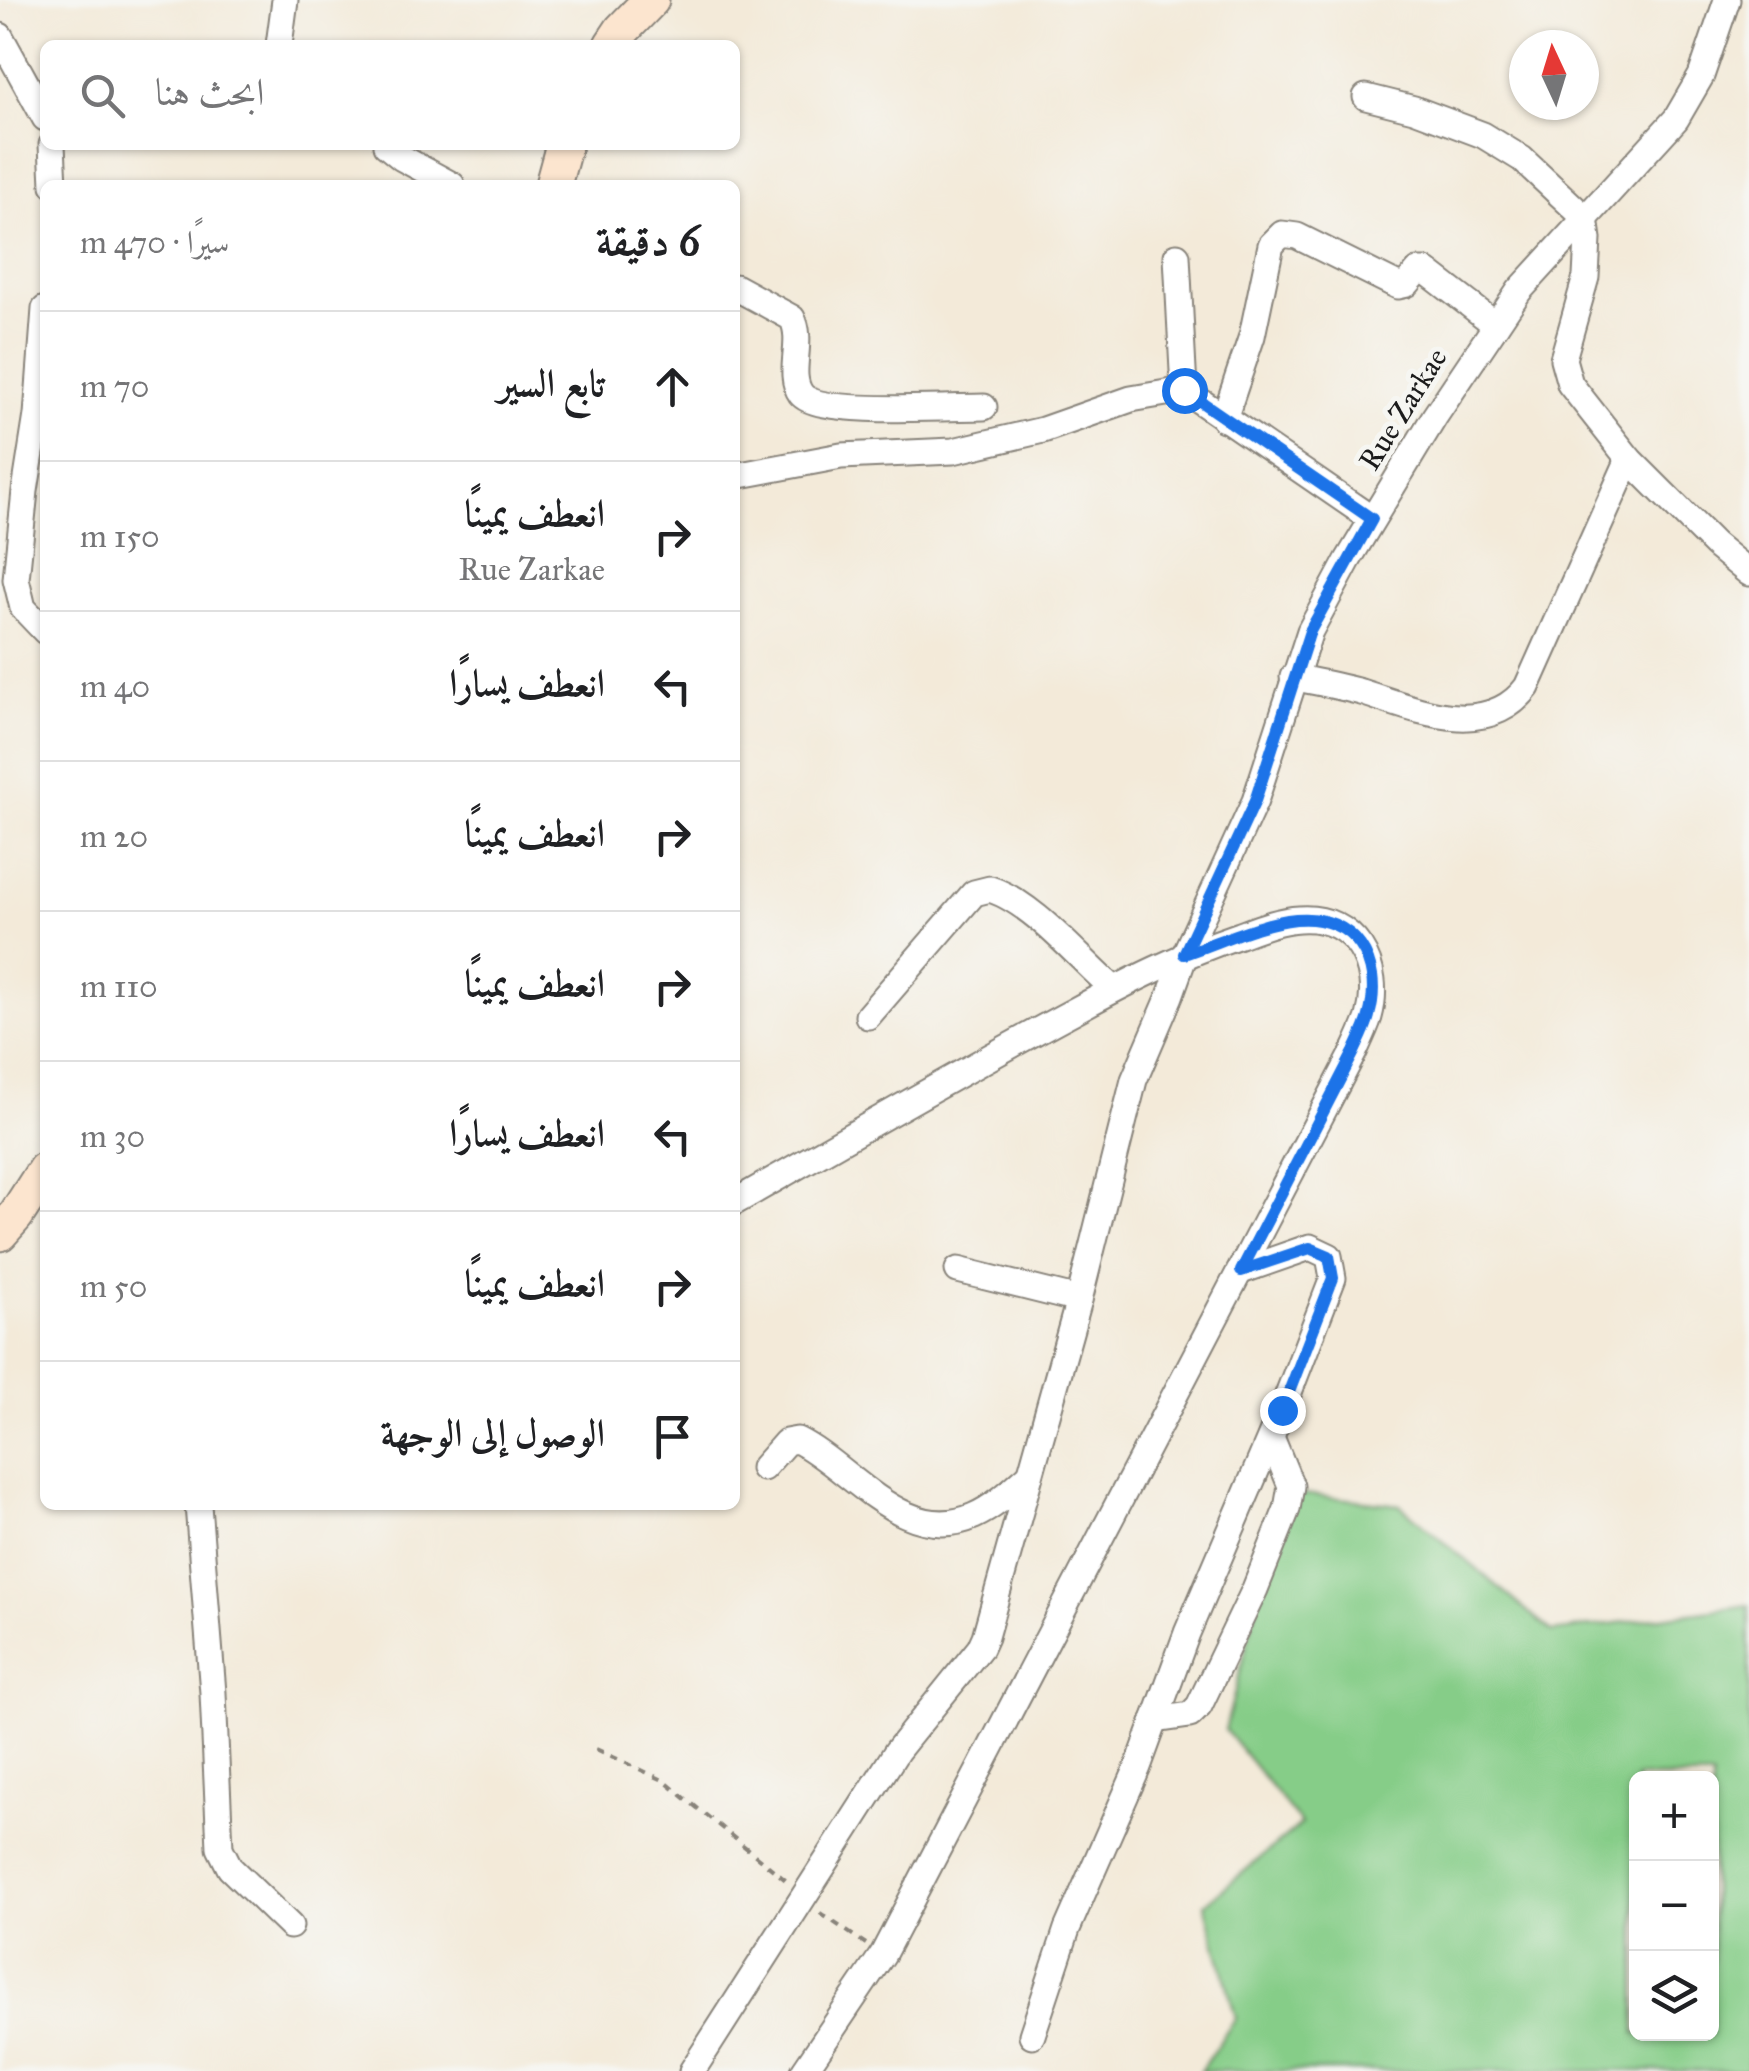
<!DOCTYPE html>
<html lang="ar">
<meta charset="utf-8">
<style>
:root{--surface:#fff;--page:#f2f2f2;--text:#202124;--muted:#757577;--line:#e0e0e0}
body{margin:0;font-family:"IM FELL Great Primer",Amiri,serif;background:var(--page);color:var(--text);direction:rtl}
.controls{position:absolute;right:30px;bottom:30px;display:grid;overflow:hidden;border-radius:15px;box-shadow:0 2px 8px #0004}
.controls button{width:90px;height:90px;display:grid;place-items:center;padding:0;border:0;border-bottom:2px solid var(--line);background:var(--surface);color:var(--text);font:50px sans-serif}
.compass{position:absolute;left:1509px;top:30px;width:90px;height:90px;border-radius:50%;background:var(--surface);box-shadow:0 2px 8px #0004;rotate:356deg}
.stop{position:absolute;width:30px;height:30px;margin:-22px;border:8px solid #1a73e8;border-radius:50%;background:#fff}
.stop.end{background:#1a73e8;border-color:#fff;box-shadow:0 2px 10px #0008}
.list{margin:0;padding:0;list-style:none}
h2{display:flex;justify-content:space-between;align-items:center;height:130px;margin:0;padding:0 40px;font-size:42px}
h2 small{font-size:32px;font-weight:400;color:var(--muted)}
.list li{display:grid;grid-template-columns:65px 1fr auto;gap:30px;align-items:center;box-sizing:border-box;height:150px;padding:0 40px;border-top:2px solid var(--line)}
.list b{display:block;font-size:38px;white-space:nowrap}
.list p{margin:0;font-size:32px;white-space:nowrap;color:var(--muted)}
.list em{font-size:32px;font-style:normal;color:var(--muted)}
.icon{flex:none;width:55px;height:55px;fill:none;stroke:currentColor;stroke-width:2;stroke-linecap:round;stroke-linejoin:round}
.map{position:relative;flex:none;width:1749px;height:2071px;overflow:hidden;direction:ltr}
.search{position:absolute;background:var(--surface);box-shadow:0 2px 8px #0004;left:40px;top:40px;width:700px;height:110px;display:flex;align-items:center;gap:25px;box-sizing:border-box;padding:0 35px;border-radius:15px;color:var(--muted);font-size:38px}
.panel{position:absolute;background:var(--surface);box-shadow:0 2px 8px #0004;left:40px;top:180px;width:700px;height:1330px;border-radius:15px;direction:rtl}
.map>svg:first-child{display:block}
.green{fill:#86cd88;stroke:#517452;stroke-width:2.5;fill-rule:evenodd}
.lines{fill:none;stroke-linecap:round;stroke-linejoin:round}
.street-casing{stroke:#88837a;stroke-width:29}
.secondary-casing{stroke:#88837a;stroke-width:39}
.path{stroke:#88837a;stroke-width:4;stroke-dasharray:8 8;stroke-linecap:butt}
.street{stroke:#fff;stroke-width:25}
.secondary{stroke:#fce5cf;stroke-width:35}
.route{stroke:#1a73e8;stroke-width:12}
.labels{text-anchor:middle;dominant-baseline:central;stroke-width:10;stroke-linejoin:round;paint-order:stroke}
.street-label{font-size:30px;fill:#1c1c1c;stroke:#f6f6f2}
</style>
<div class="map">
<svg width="1749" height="2071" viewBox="0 0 1749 2071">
<rect width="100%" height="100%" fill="#f6f6f2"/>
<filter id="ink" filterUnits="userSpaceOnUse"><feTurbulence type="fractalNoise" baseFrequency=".01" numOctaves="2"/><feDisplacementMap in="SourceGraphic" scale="20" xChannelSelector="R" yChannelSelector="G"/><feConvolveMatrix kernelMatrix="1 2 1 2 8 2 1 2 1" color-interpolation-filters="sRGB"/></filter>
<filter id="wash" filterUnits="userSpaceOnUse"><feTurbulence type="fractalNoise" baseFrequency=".0048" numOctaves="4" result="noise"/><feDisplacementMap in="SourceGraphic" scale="40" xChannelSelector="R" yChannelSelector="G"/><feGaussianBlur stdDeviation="2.25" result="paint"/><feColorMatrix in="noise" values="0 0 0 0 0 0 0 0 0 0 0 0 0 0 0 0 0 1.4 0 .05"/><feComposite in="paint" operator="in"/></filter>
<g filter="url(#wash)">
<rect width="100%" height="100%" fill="#f3ead9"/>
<path class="green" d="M1286 1492 1400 1505 1552 1632 1749 1605V2071H1200L1236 2018 1205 1904 1301 1824 1225 1730ZM1636 1778H1712V2034H1636Z"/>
</g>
<g filter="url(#ink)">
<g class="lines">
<defs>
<g id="street">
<path d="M0 36 45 118"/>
<path d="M279 45 285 0"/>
<path d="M1366 97 1414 109 1483 135 1522 159 1585 218 1588 239 1586 277 1563 359 1570 384 1629 459 1715 545 1749 573"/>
<path d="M52 145 54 185"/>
<path d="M386 145 402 158 452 185"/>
<path d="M1177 256 1184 390 1372 519"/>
<path d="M735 287 792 318C805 341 786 373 801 394 818 416 953 407 984 407"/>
<path d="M45 309 37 415 25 491 16 579 23 608 45 631"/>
<path d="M1224 419 1252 336 1271 245 1282 234 1297 236 1398 286 1407 284 1418 271H1426L1496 325"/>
<path d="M735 476 841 456 953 451 1043 430 1131 399 1184 390"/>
<path d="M1293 677C1316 682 1339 686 1361 692 1413 708 1486 742 1527 687L1629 459"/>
<path d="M868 1016 974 893 990 889C1034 903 1079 959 1114 989"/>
<path d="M735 1202C848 1137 960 1072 1074 1011 1129 981 1181 955 1240 935 1259 928 1279 920 1299 919 1355 915 1383 966 1369 1017 1365 1029 1359 1041 1354 1052L883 1954 804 2071"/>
<path d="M958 1270 1079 1300"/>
<path d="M763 1468 786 1442 797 1440C851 1467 905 1547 974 1516 995 1507 1013 1489 1030 1474"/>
<path d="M198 1505 213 1693 220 1848 230 1868 290 1926"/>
<path d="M1155 1720 1190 1715 1199 1706 1255 1589 1287 1509 1291 1486 1271 1437"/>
<path d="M1032 2035 1067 1929 1138 1767 1187 1633 1282 1410 1333 1278 1329 1256 1310 1247 1241 1271"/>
<path d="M692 2071 897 1751 980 1648 985 1637 1079 1300 1134 1080 1170 996 1185 954 1255 801 1310 631 1348 560 1435 416 1519 291 1676 119 1701 76 1727 0"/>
</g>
<g id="secondary">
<path d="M612 45 622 30 651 0"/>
<path d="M553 185 564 145"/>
<path d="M0 1233 16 1215 45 1170"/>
</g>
</defs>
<use href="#street" class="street-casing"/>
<use href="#secondary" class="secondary-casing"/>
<g class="path">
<path d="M596 1749 663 1780 788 1882"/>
<path d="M820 1913 866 1944"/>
</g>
<use href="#street" class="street"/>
<use href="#secondary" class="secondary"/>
</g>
</g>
<g class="lines" filter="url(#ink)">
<path class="route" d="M1184 390 1372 519 1310 631 1255 801 1184 954C1220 942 1258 923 1296 919 1355 914 1384 962 1369 1016 1366 1028 1359 1041 1354 1052L1241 1271 1310 1248 1329 1256 1333 1278 1282 1410"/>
</g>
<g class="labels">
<g class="street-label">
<text transform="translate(1403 409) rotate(-58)">Rue Zarkae</text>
</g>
</g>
</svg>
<div class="controls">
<button>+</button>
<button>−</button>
<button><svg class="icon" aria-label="layers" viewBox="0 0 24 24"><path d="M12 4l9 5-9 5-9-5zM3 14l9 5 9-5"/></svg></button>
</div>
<svg class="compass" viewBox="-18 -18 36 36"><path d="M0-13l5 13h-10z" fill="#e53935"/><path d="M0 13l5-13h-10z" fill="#757577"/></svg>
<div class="stop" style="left:1184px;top:390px"></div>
<div class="stop end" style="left:1282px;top:1410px"></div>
<div class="search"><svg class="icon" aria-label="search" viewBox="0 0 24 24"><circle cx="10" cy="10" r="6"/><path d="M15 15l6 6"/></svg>ابحث هنا</div>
<section class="panel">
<h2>6 دقيقة<small>سيرًا · 470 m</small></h2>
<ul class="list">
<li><svg class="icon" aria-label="ahead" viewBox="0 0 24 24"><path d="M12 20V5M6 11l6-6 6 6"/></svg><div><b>تابع السير</b></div><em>70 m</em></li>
<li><svg class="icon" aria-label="right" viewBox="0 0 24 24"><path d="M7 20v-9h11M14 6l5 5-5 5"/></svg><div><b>انعطف يمينًا</b><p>Rue Zarkae</p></div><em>150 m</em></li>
<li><svg class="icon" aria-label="left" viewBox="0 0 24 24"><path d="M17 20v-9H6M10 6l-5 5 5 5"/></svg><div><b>انعطف يسارًا</b></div><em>40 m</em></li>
<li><svg class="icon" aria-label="right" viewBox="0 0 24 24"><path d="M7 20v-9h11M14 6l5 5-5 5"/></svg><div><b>انعطف يمينًا</b></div><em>20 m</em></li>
<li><svg class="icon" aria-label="right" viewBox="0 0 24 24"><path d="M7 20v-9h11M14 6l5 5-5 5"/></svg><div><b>انعطف يمينًا</b></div><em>110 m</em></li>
<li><svg class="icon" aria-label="left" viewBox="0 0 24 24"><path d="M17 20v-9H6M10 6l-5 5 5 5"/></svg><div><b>انعطف يسارًا</b></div><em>30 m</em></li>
<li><svg class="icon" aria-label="right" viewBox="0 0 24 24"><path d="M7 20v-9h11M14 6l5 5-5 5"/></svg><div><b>انعطف يمينًا</b></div><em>50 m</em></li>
<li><svg class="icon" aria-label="arrive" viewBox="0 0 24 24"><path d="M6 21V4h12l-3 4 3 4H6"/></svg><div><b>الوصول إلى الوجهة</b></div></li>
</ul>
</section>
</div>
